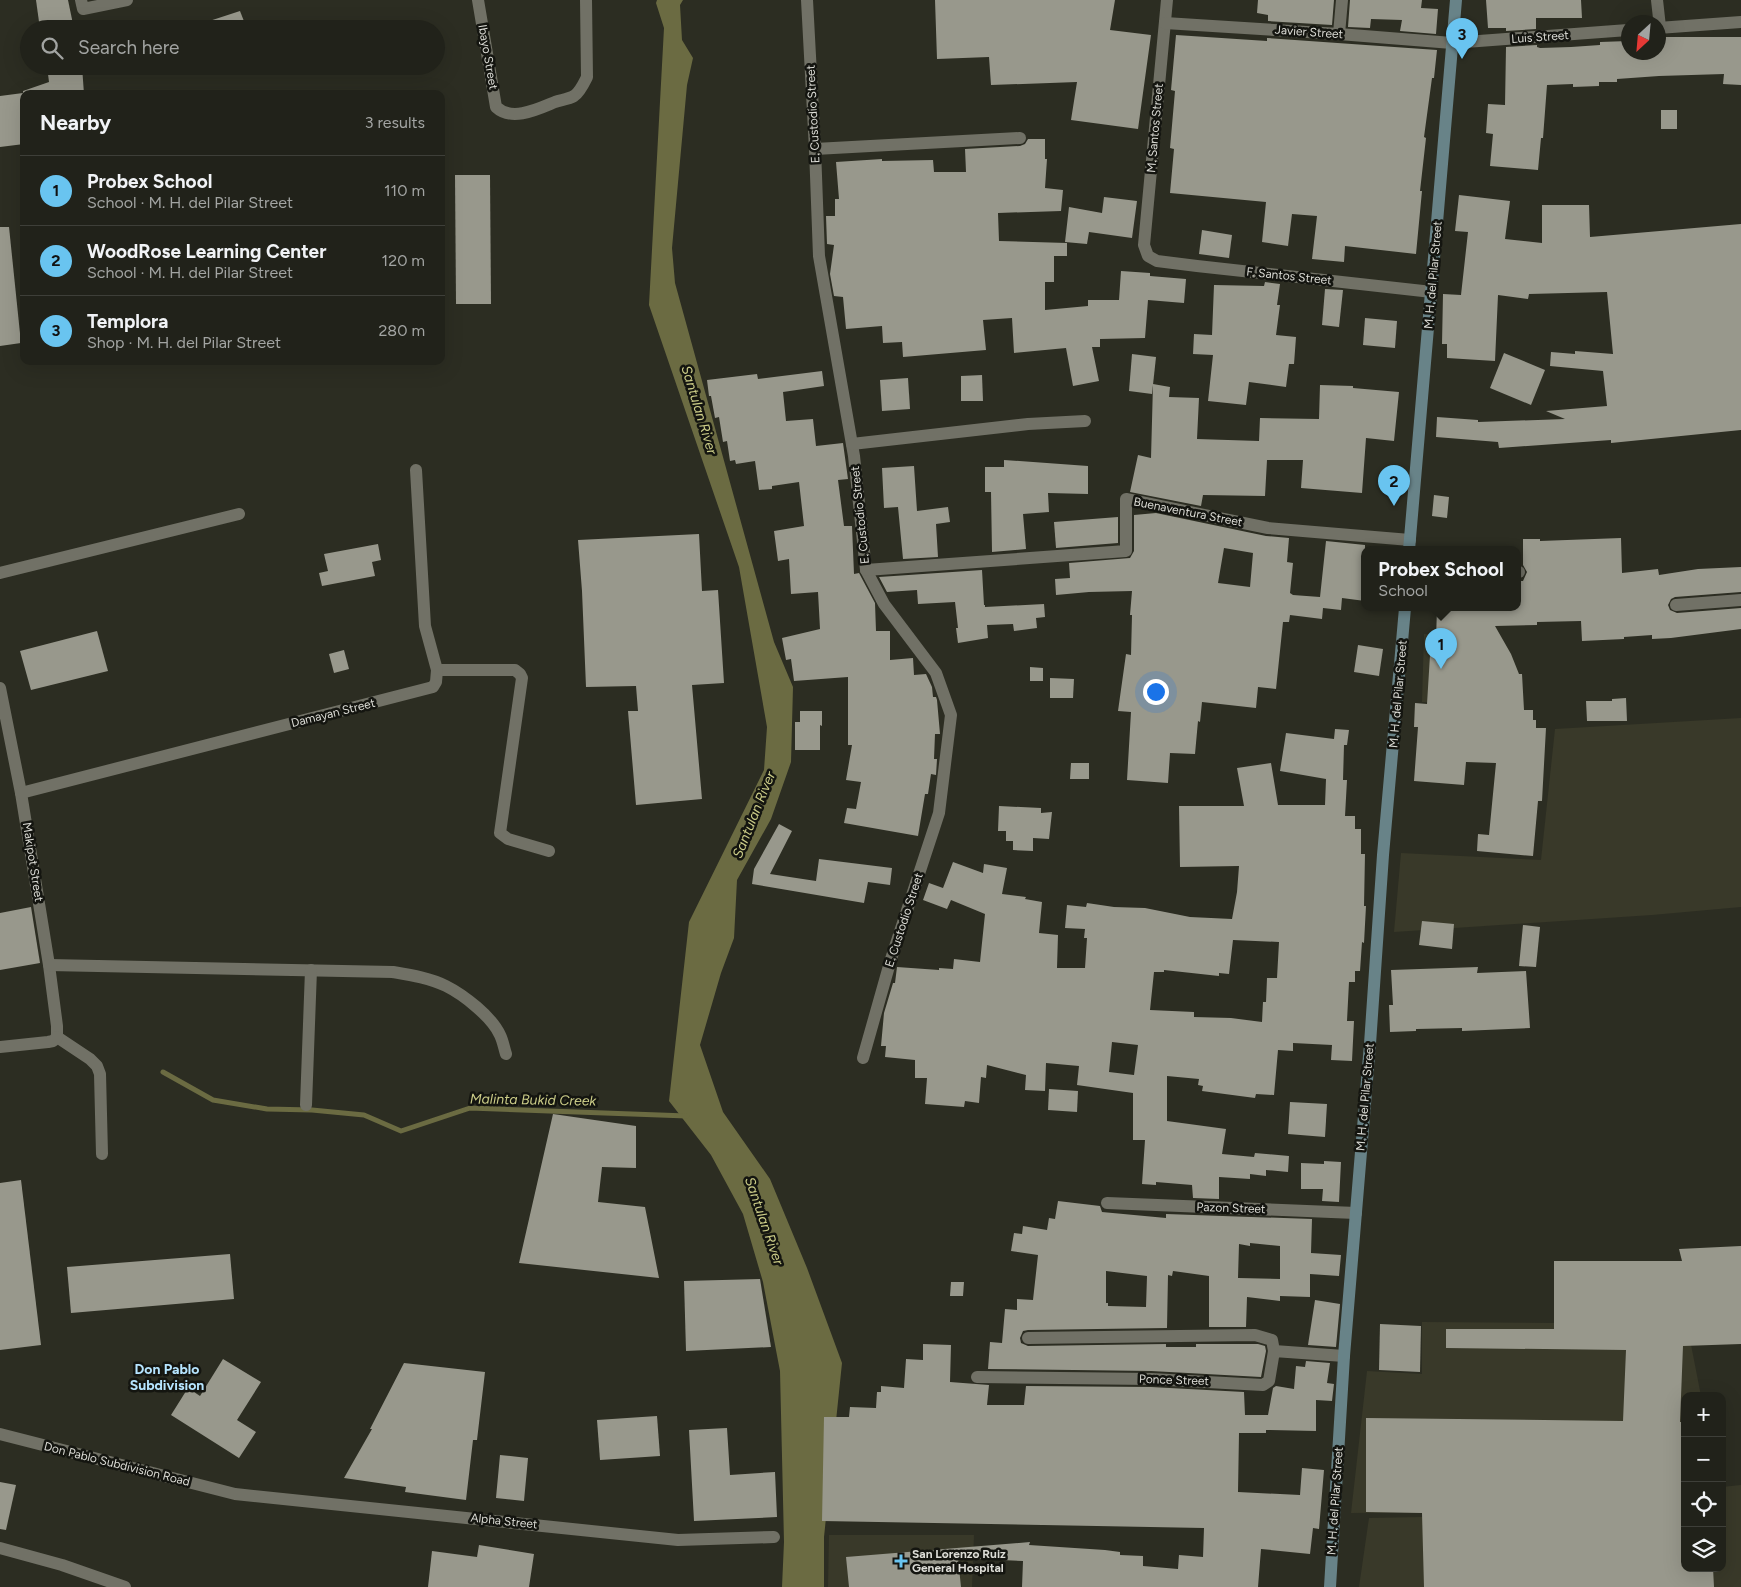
<!DOCTYPE html>
<meta charset="utf-8">
<style>
:root{--surface:#21221a;--page:#2d2f27;--text:#f1f3f6;--muted:#a2a4a2;--line:#3e3f39;--accent:#69c4f0}
body{margin:0;font-family:Figtree,sans-serif;background:var(--page);color:var(--text)}
.controls{position:absolute;right:15px;bottom:15px;display:grid;overflow:hidden;border-radius:10px;box-shadow:0 5px 20px #0002}
.controls button{width:45px;height:45px;display:grid;place-items:center;padding:0;border:0;border-bottom:1px solid var(--line);background:var(--surface);color:var(--text);font:25px sans-serif}
.compass{position:absolute;left:1621px;top:15px;width:45px;height:45px;border-radius:50%;background:var(--surface);box-shadow:0 5px 20px #0002;rotate:206deg}
.you{position:absolute;left:1155px;top:691px;width:18px;height:18px;margin:-12px;border:4px solid #fff;border-radius:50%;background:#1a73e8;box-shadow:0 0 0 8px #1a73e833}
.badge{display:grid;place-items:center;width:32px;height:32px;border-radius:50%;background:var(--accent);color:#111;font-size:16px;font-weight:700}
.pin{position:absolute;translate:-50% -41px;filter:drop-shadow(0 1px 2px #0008)}
.pin::after{content:'';position:absolute;top:26px;width:18px;height:15px;background:inherit;clip-path:polygon(0 0,100% 0,50% 100%)}
.popup{position:absolute;left:1361px;top:546px;width:160px;height:65px;box-sizing:border-box;display:grid;place-content:center;border-radius:10px;background:var(--surface);filter:drop-shadow(0 1px 4px #0005);font-size:16px;white-space:nowrap;color:var(--muted)}
.popup b{font-size:19px;color:var(--text)}
.popup::after{content:'';position:absolute;left:50%;top:100%;margin-left:-10px;border:10px solid transparent;border-top-color:var(--surface)}
.list{margin:0;padding:0;list-style:none}
h2{display:flex;justify-content:space-between;align-items:center;height:65px;margin:0;padding:0 20px;font-size:21px}
h2 small{font-size:16px;font-weight:400;color:var(--muted)}
.list li{display:grid;grid-template-columns:32px 1fr auto;gap:15px;align-items:center;box-sizing:border-box;height:70px;padding:0 20px;border-top:1px solid var(--line)}
.list b{display:block;font-size:19px;white-space:nowrap}
.list p{margin:0;font-size:16px;white-space:nowrap;color:var(--muted)}
.list em{font-size:16px;font-style:normal;color:var(--muted)}
.icon{flex:none;width:28px;height:28px;fill:none;stroke:currentColor;stroke-width:2;stroke-linecap:round;stroke-linejoin:round}
.map{position:relative;flex:none;width:1741px;height:1587px;overflow:hidden}
.search{position:absolute;background:var(--surface);box-shadow:0 5px 20px #0002;left:20px;top:20px;width:425px;height:55px;display:flex;align-items:center;gap:12px;box-sizing:border-box;padding:0 18px;border-radius:28px;color:var(--muted);font-size:19px}
.panel{position:absolute;background:var(--surface);box-shadow:0 5px 20px #0002;left:20px;top:90px;width:425px;height:275px;border-radius:10px}
.map>svg:first-child{display:block}
.built{fill:#393929}
.water{fill:#6b6b42}
.lines{fill:none;stroke-linecap:round;stroke-linejoin:round}
.stream{stroke:#6b6b42;stroke-width:5}
.building{fill:#98988c;fill-rule:evenodd}
.minor{stroke:#717166;stroke-width:12}
.tertiary{stroke:#717166;stroke-width:12}
.secondary{stroke:#688388;stroke-width:12}
.poi-dot{fill:#69c4f0;stroke:#141510;stroke-width:2}
.labels{text-anchor:middle;dominant-baseline:central;stroke-width:5;stroke-linejoin:round;paint-order:stroke}
.street-label{font-size:12px;fill:#dcdcd6;stroke:#141510}
.poi-label{font-size:12px;font-weight:bold;fill:#dcdcd6;stroke:#141510;text-anchor:start}
.water-label{font-size:14px;font-style:italic;fill:#cccd88;stroke:#141510}
.neighbourhood-label{font-size:14px;font-weight:bold;fill:#b6e5ff;stroke:#141510}
</style>
<div class="map">
<svg width="1741" height="1587" viewBox="0 0 1741 1587">
<rect width="100%" height="100%" fill="#2c2d22"/>
<g class="built">
<path d="M1424 634 1459 636 1457 704 1422 702Z"/>
<path d="M1741 718V907L1652 915 1394 932 1401 853 1541 860 1555 729Z"/>
<path d="M1422 1322 1687 1324 1701 1396H1685V1509L1351 1513 1367 1371 1422 1374Z"/>
<path d="M1741 1485V1587H1359L1369 1518 1685 1512V1568H1722V1487Z"/>
<path d="M829 1535H974L972 1587H828Z"/>
</g>
<path class="water" d="M657 0H683L680 5 682 40 693 58 687 85 672 248 675 283 774 642 793 687 791 762 771 819 737 880 734 938 721 973 700 1045 723 1112 770 1179 807 1268 842 1363 824 1537V1587H782L784 1542 780 1371 763 1282 743 1214 711 1155 669 1101 689 922 764 770 767 727 739 567 649 305 664 28 656 3Z"/>
<g class="lines">
<path class="stream" d="M163 1072 213 1100 267 1109 312 1110 364 1115 401 1131 470 1108 687 1116"/>
</g>
<g class="building">
<path d="M36 0H68L74 29H40Z"/>
<path d="M935 0H1115L1110 30 1151 35 1138 129 1071 120 1077 82 991 85 989 57 937 59Z"/>
<path d="M1258 0H1334L1332 25 1268 21V15L1257 13Z"/>
<path d="M1350 0H1422L1421 8 1438 9 1436 34 1400 31 1402 20 1371 19 1370 28 1348 27Z"/>
<path d="M1486 0H1581L1582 18H1536V29L1506 31V28H1488Z"/>
<path d="M240 11 247 29H194V26Z"/>
<path d="M1176 35 1267 41V38L1437 50 1434 78H1432L1424 137 1426 138 1420 191H1422L1416 254 1345 246 1344 262 1312 259 1317 216 1292 214 1288 246 1262 242 1266 202 1170 193 1174 149 1170 148 1175 91 1171 90Z"/>
<path d="M1658 37H1741V85L1723 84 1724 74 1659 76 1617 79V82H1599V86L1573 87V84L1547 85 1543 138H1541L1538 170 1490 166 1493 134 1486 133 1488 104 1505 105 1506 47 1537 45V47L1540 48 1571 47 1600 45V42L1628 41V52H1659Z"/>
<path d="M47 66H82L84 94H24V144L0 147V96L23 93V91L49 82Z"/>
<rect x="1661" y="110" width="16" height="19"/>
<path d="M1028 139H1045V159H1047L1045 188 1063 190 1061 211 998 213 999 241 1067 243V256H1054V282H1045V310L1088 306V300H1119L1121 271 1150 273V276L1186 279 1184 303 1148 300 1145 338 1100 339V347H1092L1099 381 1073 386 1066 348 1014 353 1012 318 983 320 986 350 903 357 902 342 883 343 882 326 846 329 843 297 834 296 830 274 834 245 827 244 826 216H835V199H839L836 162 882 159V161L933 160 934 172H966L965 149 1020 146 1025 144Z"/>
<path d="M455 175H490L491 304H456Z"/>
<path d="M1459 195 1510 201 1505 239 1542 243V205H1589L1590 237 1741 224V430L1611 443V440L1499 448 1498 442 1436 437 1437 417 1478 420V422L1565 419 1546 411 1607 406 1603 371 1550 366 1551 352 1575 354V351L1613 354 1607 292 1529 294 1528 299 1498 295 1495 361 1447 358V344H1442L1443 294 1461 295 1468 232 1455 231Z"/>
<path d="M1104 197 1137 201 1132 238 1089 232 1087 244 1065 242 1069 207 1102 213Z"/>
<path d="M0 227H9L21 343 0 346Z"/>
<path d="M1202 230 1232 235 1229 258 1199 254Z"/>
<path d="M1265 282 1280 284 1277 305H1280L1276 335 1296 337 1294 364H1289L1286 387 1249 382 1246 405 1208 401 1213 355 1193 354 1194 334 1212 335 1214 285 1264 286Z"/>
<path d="M1325 289 1343 290 1339 327 1322 325Z"/>
<path d="M1365 318 1397 321 1395 348 1363 345Z"/>
<path d="M1504 353 1545 370 1531 405 1490 388Z"/>
<path d="M1132 354 1156 357 1152 394 1129 391Z"/>
<path d="M822 371 824 386 783 392 786 421 813 419 816 446 843 443 848 479 838 480 844 526H852L854 574 859 573 875 603 876 631H890V660L913 658 914 675 926 674 932 687 933 697H936L937 700 940 734H935L934 759H937L936 775 931 774 928 794H925L918 836 844 823 847 808 856 809 861 782 846 780 852 745H848V677L794 681 791 659 786 660 782 638 820 629 818 592 791 594 789 559 778 561 774 531 804 526 799 482 772 486V489L759 490 755 461 736 464 735 460 730 461 727 441 723 442 719 417 715 418 711 396H709L707 380 757 374 758 379Z"/>
<path d="M982 375 983 401H961V376Z"/>
<path d="M908 378 910 409 882 411 880 380Z"/>
<path d="M1153 384 1170 387 1169 397 1199 398 1197 439 1259 441 1260 418 1319 419 1320 385 1353 386V388L1399 392 1394 441 1366 438 1362 493 1301 488 1303 460H1267L1265 496 1203 495 1201 506 1130 492 1138 455 1151 458Z"/>
<path d="M1004 460 1088 466V494L1048 493 1049 512 1023 514 1026 549 992 552 991 492H985V467H1004Z"/>
<path d="M914 466 917 511 948 507 950 522 936 524 938 557 903 559 898 507 884 508 882 468Z"/>
<path d="M1434 495 1449 497 1447 518 1432 516Z"/>
<path d="M1156 513 1266 536 1289 538 1287 562 1293 563 1290 593 1293 595 1320 597 1326 541 1365 545V601L1342 598 1341 610 1323 608 1322 619 1290 615 1289 622H1283L1276 689 1258 687 1256 708 1202 702 1200 722 1198 721 1195 754 1170 753 1168 783 1127 780 1131 712 1118 711 1126 654 1131 655 1132 615H1130L1132 591 1089 592 1056 595 1055 579 1070 578 1069 563 1130 558 1134 551V515ZM1224 548 1253 553 1250 587 1218 583Z"/>
<path d="M1118 517V543L1056 548 1054 522Z"/>
<path d="M699 534 702 591 718 590 724 683 692 685 702 799 636 805 628 711H638L636 686 586 687 582 591 578 540Z"/>
<path d="M1621 538 1622 573 1658 569 1659 575 1698 569 1741 567V592L1675 597 1671 599 1668 605 1670 610 1677 613 1741 608V629L1671 638 1652 639V635L1624 637V639L1582 641 1581 621 1537 622V625L1495 626 1511 654 1519 674H1522L1524 710H1533V720H1536V728H1546L1542 801H1538L1533 856 1477 851 1478 834 1489 835 1496 763 1466 762 1464 785 1414 781 1418 727H1414L1415 703 1427 704 1431 639 1436 640 1437 608H1517V581H1523L1527 572 1523 565V539H1540V541Z"/>
<path d="M378 544 381 560 372 562 375 576 322 586 319 573 328 571 324 554Z"/>
<path d="M982 570 984 605H985V607L1044 604 1045 617 1036 618 1037 628 1014 631 1013 624 987 625 988 638 958 643 956 628H958L955 602 918 604 917 590 887 592 879 577Z"/>
<path d="M97 631 108 671 31 690 20 651Z"/>
<path d="M1358 645 1383 649 1379 676 1354 672Z"/>
<path d="M344 650 349 669 334 673 329 654Z"/>
<path d="M1030 667 1043 668V681H1030Z"/>
<path d="M1050 678 1074 679 1073 698H1050Z"/>
<path d="M1626 698 1627 721H1587L1586 701H1612V699Z"/>
<path d="M800 711H822V726L820 725V750H795V722H800Z"/>
<path d="M1335 729 1349 730 1347 745H1344L1343 780H1347L1345 816H1355V829H1361V854H1365L1364 906H1366L1364 943 1362 942 1360 971H1355V982H1349L1347 1021H1354L1352 1061 1331 1060 1332 1045 1293 1043V1051L1278 1050 1274 1095 1256 1094 1255 1098 1202 1091 1203 1086 1198 1085 1199 1079 1167 1076V1121L1226 1129 1222 1154 1254 1157 1255 1153 1289 1156 1288 1172 1266 1170V1176L1250 1174V1179L1219 1177V1199L1193 1198 1192 1185 1156 1182V1185L1142 1184 1145 1140H1133V1093L1077 1085 1079 1066 1046 1063 1045 1091 1025 1090 1026 1075 987 1065 986 1078 981 1077 979 1103 965 1101 964 1107 925 1104 927 1078H915V1060L885 1057 886 1046H881L884 1013 893 983H895L897 967 939 970V968L953 969 954 959 980 962 985 914 951 900 947 909 923 900 929 883 943 888 953 862 983 873 984 864 1007 868 1002 894 1026 897 1025 899 1042 902 1039 933 1058 935 1057 968H1085L1087 938H1084L1085 929 1065 928 1067 905 1086 907 1087 903 1114 907 1145 908 1190 917 1232 919 1237 892 1239 866 1180 867 1179 806H1244L1237 768 1271 763 1278 805H1325L1326 779 1280 771 1286 733 1334 739ZM1233 940 1279 942 1277 978H1267L1266 1002H1263L1262 1022 1231 1018 1194 1017V1012L1150 1010 1154 972H1164V970L1219 976V973L1229 974ZM1112 1042 1138 1045 1134 1075 1109 1072Z"/>
<path d="M1071 763H1089V779H1070Z"/>
<path d="M999 806 1041 808V813L1052 812 1049 839 1033 838V851L1013 850V841H1006V831H998Z"/>
<path d="M779 824 792 831 770 874 816 881 819 859 892 868 890 885 868 882 864 903 752 884 754 869Z"/>
<path d="M31 907 40 963 0 970V913Z"/>
<path d="M1422 921 1454 924 1452 949 1419 945Z"/>
<path d="M1523 925 1540 927 1536 967 1519 966Z"/>
<path d="M1478 967 1477 973 1526 971 1530 1028 1462 1031V1028L1416 1029V1031L1390 1032 1389 1005H1393L1391 970Z"/>
<path d="M1049 1089 1078 1091 1077 1112 1048 1110Z"/>
<path d="M1290 1102 1327 1104 1325 1137 1288 1134Z"/>
<path d="M553 1114 636 1126V1168L602 1167 598 1202 645 1207 659 1278 519 1263Z"/>
<path d="M1324 1161 1341 1162 1339 1202 1322 1201 1323 1189H1301V1163L1324 1164Z"/>
<path d="M21 1180 41 1345 0 1350V1183Z"/>
<path d="M1058 1201 1100 1206 1102 1212 1166 1218V1214L1312 1219 1311 1253 1341 1255 1339 1276 1310 1274V1297L1280 1296V1301L1247 1297 1246 1327H1209V1276L1173 1271 1172 1276 1168 1275 1167 1328 1028 1330 1023 1331 1020 1338 1021 1343 1028 1346 1166 1344V1347H1196V1344H1258L1265 1346 1266 1351 1261 1377 1151 1371 988 1369 990 1342 1002 1343 1005 1309 1017 1310V1299L1033 1300 1038 1255 1011 1251 1014 1233 1022 1234 1023 1226 1047 1230 1049 1218 1055 1219ZM1250 1243 1280 1246V1279L1238 1278 1239 1244 1250 1246ZM1106 1271 1147 1276 1146 1307 1108 1306V1303H1106Z"/>
<path d="M1741 1246V1344L1683 1346 1680 1422H1685V1568H1713L1714 1587H1424L1422 1513 1366 1512V1418L1623 1421 1626 1350 1446 1348V1329H1554V1261H1682L1679 1249Z"/>
<path d="M230 1254 234 1299 71 1313 67 1267Z"/>
<path d="M760 1279 771 1347 686 1351 684 1281Z"/>
<path d="M951 1282H964L963 1296H950Z"/>
<path d="M1315 1300 1340 1304 1336 1347 1308 1345Z"/>
<path d="M1380 1324 1421 1326 1420 1372 1379 1370Z"/>
<path d="M923 1344 951 1345 950 1382 989 1385 987 1405H1024L1026 1386 1151 1387 1244 1392 1245 1415H1268L1273 1388 1276 1386 1294 1389 1296 1366 1305 1367 1306 1361 1330 1363 1327 1383 1334 1384 1332 1401 1316 1400V1431L1266 1430V1433H1239L1238 1492 1300 1495 1302 1468 1324 1470 1319 1529 1313 1528 1310 1554 1261 1549 1258 1587H1022L1023 1561 958 1558 961 1587H849L846 1557 1030 1542 1029 1545 1105 1550 1120 1552V1555L1143 1556V1566L1178 1569 1179 1555 1203 1557 1204 1528 822 1521 824 1417H849L850 1407 876 1408 877 1392H881V1386L904 1388 906 1359 923 1360Z"/>
<path d="M223 1359 261 1382 237 1420 256 1432 239 1458 171 1415 188 1388 200 1396Z"/>
<path d="M404 1363 485 1372 477 1440H473L466 1500 405 1492 406 1487 344 1478 372 1429H370Z"/>
<path d="M657 1416 660 1456 600 1460 597 1420Z"/>
<path d="M727 1428 730 1475 775 1472 777 1517 694 1521 689 1430Z"/>
<path d="M500 1455 528 1458 524 1501 496 1498Z"/>
<path d="M0 1482 16 1485 6 1530 0 1529Z"/>
<path d="M479 1545 534 1554 529 1587H428L432 1551 477 1557Z"/>
</g>
<g class="lines">
<g class="minor">
<path d="M81 0 83 9 127 0"/>
<path d="M478 0 496 107C512 122 538 109 555 102 561 100 569 99 574 96 580 92 584 83 587 77L586 0"/>
<path d="M807 0 815 149 819 256 854 456 866 570 884 604 936 673 951 715 939 813 891 959 863 1058"/>
<path d="M1167 0 1144 245 1148 256 1157 261 1197 266 1432 292"/>
<path d="M1657 0 1660 27"/>
<path d="M1165 23 1339 34 1452 43"/>
<path d="M1339 34 1342 0"/>
<path d="M815 149 1020 138"/>
<path d="M852 444 1028 424 1085 421"/>
<path d="M866 570 1126 551V499L1268 528 1410 540"/>
<path d="M1517 572H1519"/>
<path d="M0 573 239 514"/>
<path d="M1676 605 1741 600"/>
<path d="M437 670H515L520 674 522 678 500 833 508 839 549 851"/>
<path d="M0 688 21 793 49 965 57 1026V1037"/>
<path d="M21 793 433 687 436 682 437 670 425 626 416 470"/>
<path d="M49 965 393 972C411 975 430 978 446 986 464 995 492 1017 500 1035 503 1041 504 1048 506 1054"/>
<path d="M57 1037 90 1059 97 1066 100 1074 102 1154"/>
<path d="M0 1047 48 1042 53 1041 57 1037"/>
<path d="M306 1105 311 970"/>
<path d="M1107 1203 1356 1213"/>
<path d="M1028 1338 1255 1335 1272 1340 1274 1351"/>
<path d="M977 1377 1151 1379 1263 1385 1269 1381 1274 1351 1344 1356"/>
<path d="M0 1434 235 1494 678 1540 774 1537"/>
<path d="M0 1548 62 1565 125 1587"/>
</g>
<g class="tertiary">
<path d="M1658 28 1741 22"/>
<path d="M1452 43 1628 30"/>
</g>
<g class="secondary">
<path d="M1409 550 1456 0"/>
<path d="M1330 1587 1344 1356 1370 1044 1383 855 1405 608"/>
</g>
</g>
<path class="poi-dot" d="M898.5 1553.5h5v5h5v5h-5v5h-5v-5h-5v-5h5z"/>
<g class="labels">
<g class="street-label">
<text transform="translate(1309 32) rotate(4)">Javier Street</text>
<text transform="translate(1540 37) rotate(-4)">Luis Street</text>
<text transform="translate(488 57) rotate(80)">Ibayo Street</text>
<text transform="translate(813 114) rotate(-93)">E. Custodio Street</text>
<text transform="translate(1155 128) rotate(-85)">M. Santos Street</text>
<text transform="translate(1433 275) rotate(-85)">M. H. del Pilar Street</text>
<text transform="translate(1289 276) rotate(6)">F. Santos Street</text>
<text transform="translate(1188 512) rotate(11)">Buenaventura Street</text>
<text transform="translate(860 515) rotate(-96)">E. Custodio Street</text>
<text transform="translate(1398 694) rotate(-85)">M. H. del Pilar Street</text>
<text transform="translate(333 713) rotate(-14)">Damayan Street</text>
<text transform="translate(33 862) rotate(81)">Makipot Street</text>
<text transform="translate(904 920) rotate(-72)">E. Custodio Street</text>
<text transform="translate(1365 1097) rotate(-85)">M. H. del Pilar Street</text>
<text transform="translate(1231 1208) rotate(2)">Pazon Street</text>
<text transform="translate(1174 1380) rotate(2)">Ponce Street</text>
<text transform="translate(117 1464) rotate(14)">Don Pablo Subdivision Road</text>
<text transform="translate(1335 1501) rotate(-86)">M. H. del Pilar Street</text>
<text transform="translate(504 1521) rotate(6)">Alpha Street</text>
</g>
<g class="poi-label">
<text x="912" y="1554">San Lorenzo Ruiz<tspan x="912" dy="14">General Hospital</tspan></text>
</g>
<g class="water-label">
<text transform="translate(699 410) rotate(73)">Santulan River</text>
<text transform="translate(754 815) rotate(-68)">Santulan River</text>
<text transform="translate(533 1100) rotate(1)">Malinta Bukid Creek</text>
<text transform="translate(764 1221) rotate(71)">Santulan River</text>
</g>
<g class="neighbourhood-label">
<text x="167" y="1369">Don Pablo<tspan x="167" dy="16">Subdivision</tspan></text>
</g>
</g>
</svg>
<div class="controls">
<button>+</button>
<button>−</button>
<button><svg class="icon" aria-label="locate" viewBox="0 0 24 24"><circle cx="12" cy="12" r="6"/><path d="M12 2v4M12 18v4M2 12h4M18 12h4"/></svg></button>
<button><svg class="icon" aria-label="layers" viewBox="0 0 24 24"><path d="M12 4l9 5-9 5-9-5zM3 14l9 5 9-5"/></svg></button>
</div>
<svg class="compass" viewBox="-18 -18 36 36"><path d="M0-13l5 13h-10z" fill="#e53935"/><path d="M0 13l5-13h-10z" fill="#a2a4a2"/></svg>
<div class="you"></div>
<div class="pin badge" style="left:1441px;top:669px">1</div>
<div class="popup"><b>Probex School</b>School</div>
<div class="pin badge" style="left:1394px;top:506px">2</div>
<div class="pin badge" style="left:1462px;top:59px">3</div>
<div class="search"><svg class="icon" aria-label="search" viewBox="0 0 24 24"><circle cx="10" cy="10" r="6"/><path d="M15 15l6 6"/></svg>Search here</div>
<section class="panel">
<h2>Nearby<small>3 results</small></h2>
<ul class="list">
<li><span class="badge">1</span><div><b>Probex School</b><p>School · M. H. del Pilar Street</p></div><em>110 m</em></li>
<li><span class="badge">2</span><div><b>WoodRose Learning Center</b><p>School · M. H. del Pilar Street</p></div><em>120 m</em></li>
<li><span class="badge">3</span><div><b>Templora</b><p>Shop · M. H. del Pilar Street</p></div><em>280 m</em></li>
</ul>
</section>
</div>
